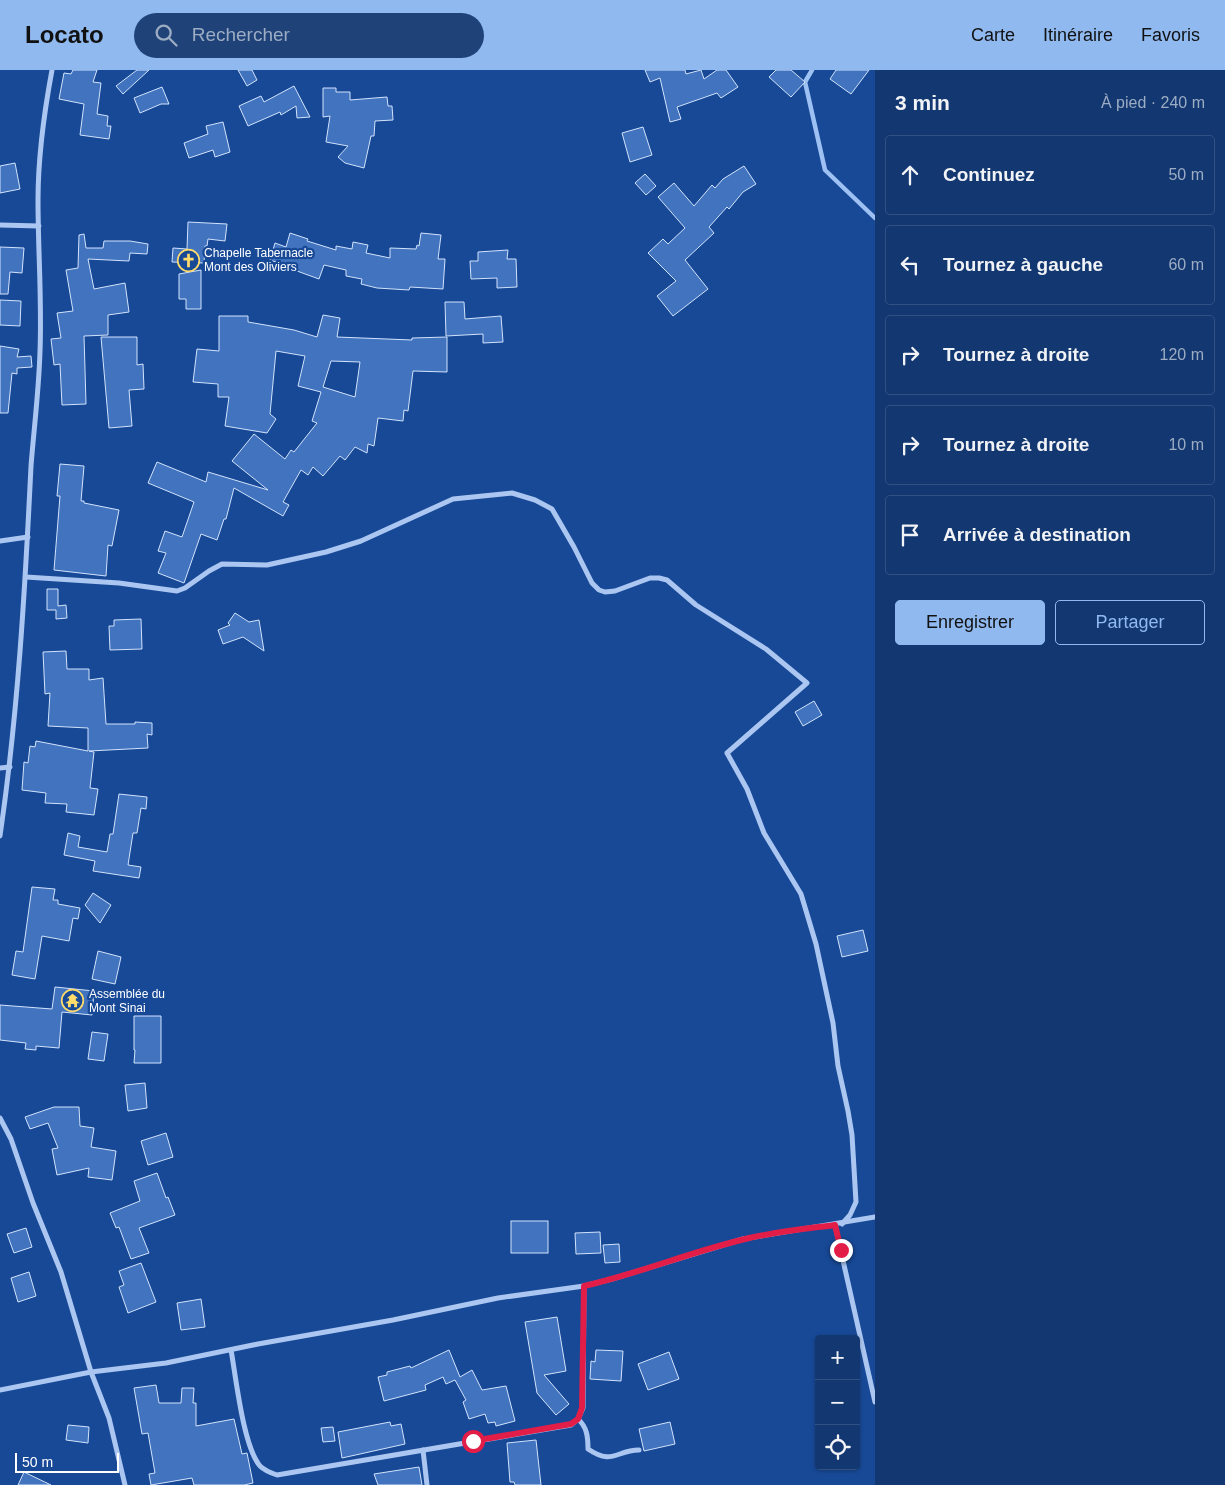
<!DOCTYPE html>
<html lang="fr">
<meta charset="utf-8">
<style>
:root{--surface:#123771;--page:#1f4279;--text:#f1f3f6;--muted:#9cacc3;--line:#315184;--accent:#90b9f0}
body{margin:0;font-family:Helvetica,sans-serif;background:var(--page);color:var(--text)}
.controls{position:absolute;right:15px;bottom:15px;display:grid;overflow:hidden;border-radius:5px;box-shadow:0 1px 4px #0004}
.controls button{width:45px;height:45px;display:grid;place-items:center;padding:0;border:0;border-bottom:1px solid var(--line);background:var(--surface);color:var(--text);font:25px sans-serif}
.scale{position:absolute;left:15px;bottom:12px;width:104px;box-sizing:border-box;padding-left:5px;border:2px solid #fff;border-top:0;font-size:14px;line-height:18px;white-space:nowrap;color:#fff;-webkit-text-stroke:4px #184997;paint-order:stroke}
.stop{position:absolute;width:15px;height:15px;margin:-11px;border:4px solid #e11d48;border-radius:50%;background:#fff}
.stop.end{background:#e11d48;border-color:#fff;box-shadow:0 1px 5px #0008}
.list{margin:0;padding:0;list-style:none}
h2{display:flex;justify-content:space-between;align-items:center;height:65px;margin:0;padding:0 20px;font-size:21px}
h2 small{font-size:16px;font-weight:400;color:var(--muted)}
.list li{display:grid;grid-template-columns:32px 1fr auto;gap:15px;align-items:center;box-sizing:border-box;height:80px;margin:0 10px 10px;padding:0 10px;border:1px solid var(--line);border-radius:5px}
.list b{display:block;font-size:19px;white-space:nowrap}
.list em{font-size:16px;font-style:normal;color:var(--muted)}
.actions{display:flex;gap:10px;padding:15px 20px}
.actions a{flex:1;padding:11px 0;border:1px solid var(--accent);border-radius:5px;text-align:center;font-size:18px;color:var(--accent)}
.actions .main{background:var(--accent);color:#111}
.icon{flex:none;width:28px;height:28px;fill:none;stroke:currentColor;stroke-width:2;stroke-linecap:round;stroke-linejoin:round}
.map{position:relative;flex:none;width:875px;height:1415px;overflow:hidden}
header{display:flex;align-items:center;gap:30px;box-sizing:border-box;height:70px;padding:0 25px;background:var(--accent);color:#111}
header strong{font-size:24px}
nav{display:flex;gap:28px;margin-inline-start:auto;font-size:18px}
.search{width:350px;height:45px;background:var(--page);display:flex;align-items:center;gap:12px;box-sizing:border-box;padding:0 18px;border-radius:28px;color:var(--muted);font-size:19px}
main{display:flex}
aside{flex:1;background:var(--surface)}
.map>svg:first-child{display:block}
.lines{fill:none;stroke-linecap:round;stroke-linejoin:round}
.stream{stroke:#9ec1f3;stroke-width:4.5}
.building{fill:#4173be;stroke:#d2e3fc;fill-rule:evenodd}
.street{stroke:#abc7f1;stroke-width:5}
.route{stroke:#e11d48;stroke-width:6}
.labels{text-anchor:middle;dominant-baseline:central;stroke-width:4.5;stroke-linejoin:round;paint-order:stroke}
.poi-label{font-size:12px;fill:#fff;stroke:#184997;text-anchor:start}
</style>
<header>
<strong>Locato</strong>
<div class="search"><svg class="icon" aria-label="search" viewBox="0 0 24 24"><circle cx="10" cy="10" r="6"/><path d="M15 15l6 6"/></svg>Rechercher</div>
<nav><a>Carte</a><a>Itinéraire</a><a>Favoris</a></nav>
</header>
<main>
<div class="map">
<svg width="875" height="1415" viewBox="0 0 875 1415">
<rect width="100%" height="100%" fill="#184997"/>
<g class="lines">
<path class="stream" d="M812 0 805 12 825 100 875 148"/>
</g>
<g class="building">
<path d="M73 0H97L93 12 101 13 97 44 108 46 107 56H111L109 69 80 65 84 34 59 29 64 3 71 4Z"/>
<path d="M137 0H149L123 24 116 16Z"/>
<path d="M238 0H252L257 10 247 16Z"/>
<path d="M645 0H685L686 4 701 0 704 9 717 0H726L738 17 721 28 717 23 677 37 681 49 670 52 660 8 650 12Z"/>
<path d="M776 0H791L805 12 791 27 769 7Z"/>
<path d="M836 0H869L851 24 830 9Z"/>
<path d="M294 16 310 47 297 48 296 36 281 45 280 42 248 56 239 36 261 26 264 32Z"/>
<path d="M162 17 169 34H161L140 43 134 28Z"/>
<path d="M323 18H336V22H350V30L387 27 388 36H392L393 50 375 51 374 66H371L364 98 345 93 338 87 348 76 326 72 330 46 323 47Z"/>
<path d="M223 52 230 82 215 87 213 80 189 88 184 73 208 64 206 56Z"/>
<path d="M643 57 652 85 630 92 622 63Z"/>
<path d="M15 93 20 119 0 123V96Z"/>
<path d="M744 96 756 114 743 122 729 139 727 137 709 157 714 163 685 190 708 219 673 246 657 226 676 211 648 183 663 169 668 174 685 158 658 127 674 113 694 136 712 115 715 118 723 109Z"/>
<path d="M645 104 656 116 646 125 635 113Z"/>
<path d="M188 152 227 154 225 171 208 169 207 176H205L204 193 172 192 173 178 187 179Z"/>
<path d="M290 163 308 169 307 171 336 180V176L352 179 353 172 368 175 366 183 390 188V178L416 179 417 175 419 176 421 163 441 165 438 189H445L443 219 410 217 409 220 377 218 361 214 362 209 346 206V200L324 195 319 209 297 201V199L270 190 275 173 286 177Z"/>
<path d="M84 164 86 178H103L104 171H130L148 174 147 184 130 183 129 191 88 189 94 219 125 213 129 242 108 245V265L84 266 86 334 62 335 60 294 54 295 51 269 61 268 57 243 73 241 66 200 78 198 79 165Z"/>
<path d="M0 177 24 178 22 203 10 202 8 224H0Z"/>
<path d="M508 180 507 189H516L517 217 497 218V208L471 209 470 191H478V182Z"/>
<path d="M201 200V239H186V229H179V204Z"/>
<path d="M0 230 21 231 20 256 0 255Z"/>
<path d="M445 232H464L465 249 501 246 503 272 483 273V264L446 266Z"/>
<path d="M323 245 340 248 337 267 412 270V268L447 267V302L413 301 408 341 404 340 403 351 378 348 374 376 368 374 367 383 355 377 345 390 340 386 323 406 313 397 308 405 301 400 283 432 289 435 283 446 234 418 226 449H224L217 470 201 464 184 513 158 503 166 483 158 481 165 461 182 467 194 432 148 413 157 392 206 412 208 402 268 420 232 391 254 364 285 389 291 380 294 382 317 353 312 351 321 322 298 316 305 286 276 281 270 344 276 349 267 363 225 356 229 327H218V314L193 312 197 279 219 281V246H248V252L294 260 317 267ZM331 291 360 292 355 327 323 317Z"/>
<path d="M101 267H137V295L143 294 144 319 129 320 132 356 109 358Z"/>
<path d="M0 276 19 279 17 287 31 286 32 297 17 298V304L12 303 8 343H0Z"/>
<path d="M60 394 84 396 81 431H84V433L119 440 112 476 108 475 106 506 54 500 60 426H57Z"/>
<path d="M47 519H58V536L66 535 67 548 56 549V540H47Z"/>
<path d="M235 543 249 552 259 550 264 581 243 567 223 574 218 560 230 555 228 553Z"/>
<path d="M141 549 142 579 110 580 109 556H114V550Z"/>
<path d="M66 581 67 599H89V610L103 608 106 654H135V652L152 653V665L147 664 148 678 89 681 94 682 90 718 98 719 94 745 66 742 67 734 45 733 46 723 22 720 24 692 28 693 30 676 35 677 36 671 88 681V658L48 656 50 623 45 624 43 582Z"/>
<path d="M814 631 822 645 803 656 795 642Z"/>
<path d="M119 724 147 727 146 739 141 738 137 763H133L128 795 141 797 139 808 93 801 95 791 64 785 68 763 80 766 78 777 107 782 110 764H113Z"/>
<path d="M32 817 55 819 53 830H58V834L80 838 78 849 73 848 69 871 42 866 35 909 12 905 16 881 23 882Z"/>
<path d="M93 823 111 835 100 853 85 835Z"/>
<path d="M863 860 868 881 842 887 837 866Z"/>
<path d="M98 881 121 887 115 914 92 909Z"/>
<path d="M55 917 94 921 92 945 62 942 59 978 36 976V980L25 979 26 973 0 970V935L52 939Z"/>
<path d="M134 946H161V993H134L135 980H134Z"/>
<path d="M92 962 108 964 104 991 88 989Z"/>
<path d="M145 1013 147 1038 128 1041 125 1015Z"/>
<path d="M54 1037H79L80 1056 94 1058 91 1077 116 1081 112 1110 88 1107 89 1098 57 1105 52 1079 58 1078 48 1053 30 1059 25 1047Z"/>
<path d="M166 1063 173 1087 148 1095 141 1071Z"/>
<path d="M157 1103 166 1128 168 1127 175 1145 139 1158 149 1183 131 1189 119 1157 116 1158 110 1143 140 1131 134 1111Z"/>
<rect x="511" y="1151" width="37" height="32"/>
<path d="M26 1158 32 1177 14 1183 7 1164Z"/>
<path d="M600 1162 601 1183 576 1184 575 1163Z"/>
<path d="M619 1174 620 1192 605 1193 603 1175Z"/>
<path d="M141 1193 156 1232 128 1243 119 1217 124 1215 119 1201Z"/>
<path d="M29 1202 36 1226 18 1232 11 1208Z"/>
<path d="M201 1229 205 1257 181 1260 177 1233Z"/>
<path d="M557 1247 566 1301 544 1305 569 1334 556 1345 537 1323 525 1252Z"/>
<path d="M449 1280 460 1307 472 1300 482 1320 506 1316 515 1351 496 1356 495 1352 488 1353 485 1344 469 1349 463 1332 466 1330 455 1310 446 1314 443 1307 425 1315 426 1320 384 1331 378 1307 387 1305V1302L410 1296 411 1298Z"/>
<path d="M596 1280 623 1281 621 1311 590 1309 591 1291 595 1292Z"/>
<path d="M669 1282 679 1309 648 1320 638 1294Z"/>
<path d="M156 1315 159 1333H181L182 1318H194L193 1333H196V1356L234 1349 242 1384 247 1383 253 1413 244 1415H194L192 1408 151 1415 149 1404 155 1403 148 1363 142 1364 134 1318Z"/>
<path d="M390 1352 391 1356 401 1354 405 1374 342 1388 338 1362Z"/>
<path d="M670 1352 675 1374 644 1381 639 1359Z"/>
<path d="M68 1355 89 1357 88 1373 66 1370Z"/>
<path d="M333 1357 335 1371 323 1372 321 1358Z"/>
<path d="M536 1370 541 1415H515L514 1412H510L507 1373Z"/>
<path d="M419 1397 422 1415H378L374 1404Z"/>
<path d="M24 1402 51 1415H18Z"/>
</g>
<g class="lines">
<g class="street">
<path d="M0 155 39 156"/>
<path d="M0 471 28 467"/>
<path d="M26 507 119 513 177 521 185 518 209 501 222 494 267 495 326 482 361 471 453 429 512 423 535 430 552 439 574 477 592 513 599 520 605 522 615 521 650 508H659L667 510 696 535 766 579 807 613 727 683 747 719 764 763 801 824 816 874 833 953 838 996 848 1041 852 1065 856 1132 850 1145 842 1154"/>
<path d="M0 698 10 697"/>
<path d="M0 766C18 643 25 520 31 396 34 358 39 319 40 281 42 231 38 180 38 130 38 86 44 43 52 0"/>
<path d="M0 1048 11 1069 33 1133 61 1202 91 1302 109 1348 125 1415"/>
<path d="M835 1155 875 1332"/>
<path d="M231 1280C236 1307 243 1376 260 1396 265 1401 271 1403 277 1405L571 1355 578 1349 583 1338 584 1216"/>
<path d="M0 1320 91 1302 166 1293 258 1274 393 1250 498 1228 584 1216 612 1209 743 1169 875 1147"/>
<path d="M578 1349C587 1357 588 1367 588 1379 613 1396 616 1380 639 1380"/>
<path d="M423 1380 427 1415"/>
</g>
</g>
<g class="lines">
<path class="route" d="M473 1371 571 1354 578 1349 582 1338 584 1216C637 1204 688 1183 741 1170 772 1162 804 1159 835 1155L841 1180"/>
</g>
<defs>
<symbol id="church-ring" viewBox="-11 -11 22 22"><circle r="9.5" fill="#184997" stroke="#ffdb6b" stroke-width="1.5"/><path d="M-1.2-6h2.4v3.5h3.3v2.4h-3.3V6h-2.4V-.1h-3.3v-2.4h3.3Z" fill="#ffdb6b"/></symbol>
<symbol id="temple-ring" viewBox="-11 -11 22 22"><circle r="9.5" fill="#184997" stroke="#ffdb6b" stroke-width="1.5"/><path d="M0-6L5-2H3V0L6.5 2.5H4V6H1.5V3h-3V6H-4V2.5H-6.5L-3 0V-2H-5Z" fill="#ffdb6b"/></symbol>
</defs>
<g fill-rule="evenodd">
<use href="#church-ring" x="176" y="178" width="25" height="25"/>
<use href="#temple-ring" x="60" y="918" width="25" height="25"/>
</g>
<g class="labels">
<g class="poi-label">
<text x="204" y="183">Chapelle Tabernacle<tspan x="204" dy="14">Mont des Oliviers</tspan></text>
<text x="89" y="924">Assemblée du<tspan x="89" dy="14">Mont Sinai</tspan></text>
</g>
</g>
</svg>
<div class="controls">
<button>+</button>
<button>−</button>
<button><svg class="icon" aria-label="locate" viewBox="0 0 24 24"><circle cx="12" cy="12" r="6"/><path d="M12 2v4M12 18v4M2 12h4M18 12h4"/></svg></button>
</div>
<div class="scale">50 m</div>
<div class="stop" style="left:473px;top:1371px"></div>
<div class="stop end" style="left:841px;top:1180px"></div>
</div>
<aside>
<h2>3 min<small>À pied · 240 m</small></h2>
<ul class="list">
<li><svg class="icon" aria-label="ahead" viewBox="0 0 24 24"><path d="M12 20V5M6 11l6-6 6 6"/></svg><div><b>Continuez</b></div><em>50 m</em></li>
<li><svg class="icon" aria-label="left" viewBox="0 0 24 24"><path d="M17 20v-9H6M10 6l-5 5 5 5"/></svg><div><b>Tournez à gauche</b></div><em>60 m</em></li>
<li><svg class="icon" aria-label="right" viewBox="0 0 24 24"><path d="M7 20v-9h11M14 6l5 5-5 5"/></svg><div><b>Tournez à droite</b></div><em>120 m</em></li>
<li><svg class="icon" aria-label="right" viewBox="0 0 24 24"><path d="M7 20v-9h11M14 6l5 5-5 5"/></svg><div><b>Tournez à droite</b></div><em>10 m</em></li>
<li><svg class="icon" aria-label="arrive" viewBox="0 0 24 24"><path d="M6 21V4h12l-3 4 3 4H6"/></svg><div><b>Arrivée à destination</b></div></li>
</ul>
<div class="actions"><a class="main">Enregistrer</a><a>Partager</a></div>
</aside>
</main>
